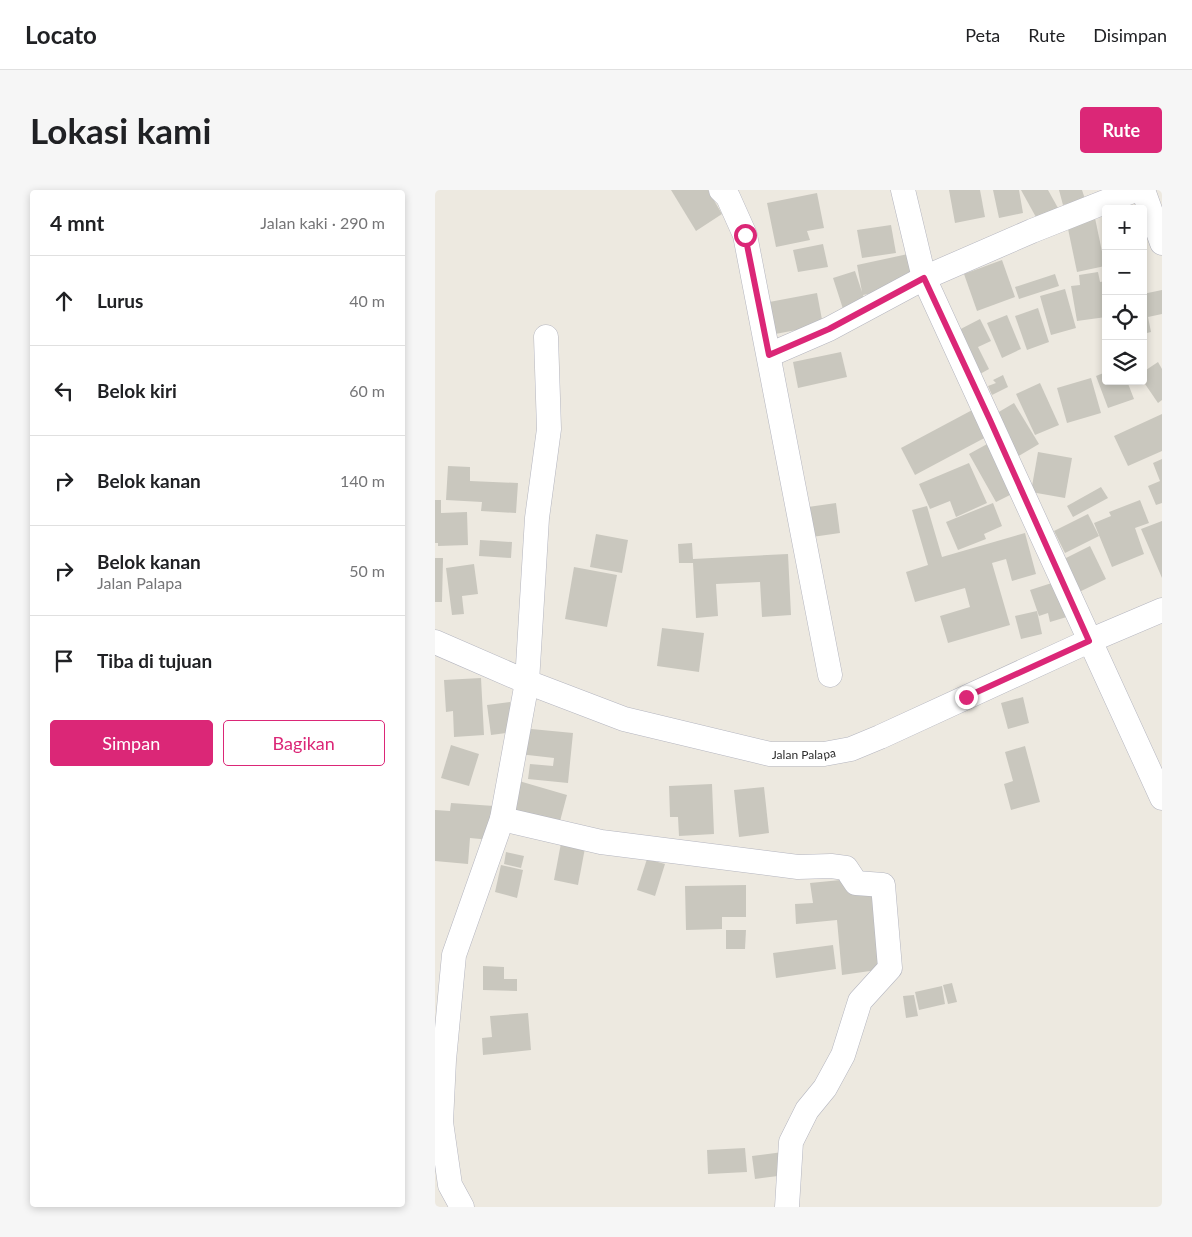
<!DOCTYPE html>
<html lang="id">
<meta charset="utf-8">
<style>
:root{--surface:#fff;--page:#f6f6f6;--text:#202124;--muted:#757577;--line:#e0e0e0;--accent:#db2777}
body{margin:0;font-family:Lato,sans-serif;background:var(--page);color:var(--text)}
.controls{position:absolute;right:15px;top:15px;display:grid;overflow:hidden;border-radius:5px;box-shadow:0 2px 8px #0003}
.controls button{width:45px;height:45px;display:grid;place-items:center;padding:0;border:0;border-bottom:1px solid var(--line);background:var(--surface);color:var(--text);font:25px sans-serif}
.stop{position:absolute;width:15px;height:15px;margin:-11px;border:4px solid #db2777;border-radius:50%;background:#fff}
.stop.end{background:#db2777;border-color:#fff;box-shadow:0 1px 5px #0008}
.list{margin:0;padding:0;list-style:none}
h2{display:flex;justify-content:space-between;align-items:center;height:65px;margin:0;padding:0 20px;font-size:21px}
h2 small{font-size:16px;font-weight:400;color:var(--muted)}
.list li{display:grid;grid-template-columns:32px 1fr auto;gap:15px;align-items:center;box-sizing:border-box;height:90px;padding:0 20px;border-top:1px solid var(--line)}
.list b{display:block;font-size:19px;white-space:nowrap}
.list p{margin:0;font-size:16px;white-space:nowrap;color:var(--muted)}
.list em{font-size:16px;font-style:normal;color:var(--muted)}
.actions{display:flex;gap:10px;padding:15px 20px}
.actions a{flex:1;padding:11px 0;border:1px solid var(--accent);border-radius:5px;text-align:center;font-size:18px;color:var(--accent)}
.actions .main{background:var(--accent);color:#fff}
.icon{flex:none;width:28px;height:28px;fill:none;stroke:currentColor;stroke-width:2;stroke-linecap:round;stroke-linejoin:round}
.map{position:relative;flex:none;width:727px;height:1017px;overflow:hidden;border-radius:5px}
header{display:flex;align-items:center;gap:30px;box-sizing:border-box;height:70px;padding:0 25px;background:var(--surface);border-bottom:1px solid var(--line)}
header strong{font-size:24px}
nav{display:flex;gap:28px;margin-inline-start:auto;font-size:18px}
.intro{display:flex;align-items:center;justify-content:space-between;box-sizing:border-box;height:120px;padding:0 30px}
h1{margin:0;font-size:35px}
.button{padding:12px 22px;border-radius:5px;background:var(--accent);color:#fff;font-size:18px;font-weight:700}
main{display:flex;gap:30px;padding:0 30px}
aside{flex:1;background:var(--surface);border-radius:5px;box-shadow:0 2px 8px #0003}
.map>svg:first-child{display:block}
.building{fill:#c9c7be}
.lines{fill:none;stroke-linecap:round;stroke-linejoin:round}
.street-casing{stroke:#b4b5bf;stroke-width:25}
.street{stroke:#fff;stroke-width:24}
.route{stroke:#db2777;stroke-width:6}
.labels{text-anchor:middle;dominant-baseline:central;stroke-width:5;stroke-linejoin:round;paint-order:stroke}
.street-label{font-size:12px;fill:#2d2d2d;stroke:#fff}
</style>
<header>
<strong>Locato</strong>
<nav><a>Peta</a><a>Rute</a><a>Disimpan</a></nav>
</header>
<div class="intro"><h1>Lokasi kami</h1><a class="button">Rute</a></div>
<main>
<aside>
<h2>4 mnt<small>Jalan kaki · 290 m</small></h2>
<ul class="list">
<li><svg class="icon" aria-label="ahead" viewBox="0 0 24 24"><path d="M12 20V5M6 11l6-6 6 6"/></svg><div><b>Lurus</b></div><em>40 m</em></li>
<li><svg class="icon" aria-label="left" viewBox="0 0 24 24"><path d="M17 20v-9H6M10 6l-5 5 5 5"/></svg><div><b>Belok kiri</b></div><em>60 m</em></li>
<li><svg class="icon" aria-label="right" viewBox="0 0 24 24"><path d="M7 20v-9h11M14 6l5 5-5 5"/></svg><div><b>Belok kanan</b></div><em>140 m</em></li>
<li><svg class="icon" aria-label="right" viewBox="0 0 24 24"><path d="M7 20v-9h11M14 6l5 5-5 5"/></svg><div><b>Belok kanan</b><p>Jalan Palapa</p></div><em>50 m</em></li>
<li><svg class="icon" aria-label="arrive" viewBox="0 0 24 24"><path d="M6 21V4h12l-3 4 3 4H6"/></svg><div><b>Tiba di tujuan</b></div></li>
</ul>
<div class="actions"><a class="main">Simpan</a><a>Bagikan</a></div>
</aside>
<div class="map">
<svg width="727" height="1017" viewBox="0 0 727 1017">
<rect width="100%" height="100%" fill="#ede9e0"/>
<g class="building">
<path d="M236 0H273L287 24 261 41Z"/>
<path d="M514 0H545L550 27 520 33Z"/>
<path d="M558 0H584L588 23 564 28Z"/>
<path d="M586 0H613L623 18 602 29Z"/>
<path d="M624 0H647L650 9 628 15Z"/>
<path d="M382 3 389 38 372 41 375 50 341 57 332 13Z"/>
<path d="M660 28 670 76 642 82 632 34Z"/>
<path d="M456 35 461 63 427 68 422 40Z"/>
<path d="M388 54 393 77 363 82 358 60Z"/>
<path d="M473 64 477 81 466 97 428 105 431 115 409 122 398 88 420 81 427 102 422 75Z"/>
<path d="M567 70 580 107 542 121 529 84Z"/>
<path d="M663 82 665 92 671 91V127L642 131 636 96 645 95 644 85Z"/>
<path d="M620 84 624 96 584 109 580 97Z"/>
<path d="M630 99 641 138 616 145 605 106Z"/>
<path d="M727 100V124L713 127 716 142 708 144V104Z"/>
<path d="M382 103 388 135 335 145 329 113Z"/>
<path d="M603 118 614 152 592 160 580 126Z"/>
<path d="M572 125 586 159 567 168 552 133Z"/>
<path d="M545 129 556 151 543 157 554 179 545 184 516 144Z"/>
<path d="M406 162 412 187 363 198 358 172Z"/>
<path d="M723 172 727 179V210L723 213 708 191V182Z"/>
<path d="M671 182V191H692L699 209 673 218 661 186Z"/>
<path d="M568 185 573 197 557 205 553 196 561 193 558 190Z"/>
<path d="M656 188 666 223 632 233 622 198Z"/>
<path d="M605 193 624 235 600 245 581 204Z"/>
<path d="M579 213 604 254 582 267 557 226Z"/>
<path d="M541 218 555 245 480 285 466 258Z"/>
<path d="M727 224V261L693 276 679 246Z"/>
<path d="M554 253 581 302 561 312 534 264Z"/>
<path d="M603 262 637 268 630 308 596 302Z"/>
<path d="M727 269V313L721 315 713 296 725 291 718 273Z"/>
<path d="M534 273 552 313 521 327 515 311 495 319 484 294Z"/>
<path d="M13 276 35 277V291L83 293 81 323 46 321 47 312 11 310Z"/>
<path d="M666 297 673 308 638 327 632 316Z"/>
<path d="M0 310H6V323L32 322 33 355 3 356V353H0Z"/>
<path d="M705 310 714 333 700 338 709 364 677 377 659 333 676 326 674 322Z"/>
<path d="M401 313 405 343 377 347 373 317Z"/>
<path d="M558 313 567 336 549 344 551 349 523 360 511 332Z"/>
<path d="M492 316 507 367 590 343 601 384 577 391 571 369 557 373 575 435 513 453 505 426 535 417 530 398 480 412 471 382 493 375 477 320Z"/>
<path d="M653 324 664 346 630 363 619 341Z"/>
<path d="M727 331V388L706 339Z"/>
<path d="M161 344 193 350 187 383 155 377Z"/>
<path d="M45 350 77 352 76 368 44 366Z"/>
<path d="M257 353 258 369 353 364 356 425 327 427 325 392 281 394 283 426 261 428 258 373H244L243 354Z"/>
<path d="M655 356 671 389 638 405 621 373Z"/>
<path d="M0 368H8L7 412H0Z"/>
<path d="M39 374 43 404 27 406 29 424 17 425 11 378Z"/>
<path d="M139 377 182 385 172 437 130 429Z"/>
<path d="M623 391 635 426 615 432 613 423 604 426 595 400Z"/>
<path d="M602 421 607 444 586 449 580 426Z"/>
<path d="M227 438 269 443 264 482 222 476Z"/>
<path d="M46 488 49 545 19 547 18 521 11 522 9 490Z"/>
<path d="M588 507 594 533 573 539 566 513Z"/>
<path d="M75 512 79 542 56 545 52 515Z"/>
<path d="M86 538 138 543 133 593 93 589 95 574 118 576 119 568 84 564Z"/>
<path d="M16 555 44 564 34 596 6 588Z"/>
<path d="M590 556 605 612 576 620 569 594 578 591 570 562Z"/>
<path d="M84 591 132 605 124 635 75 621Z"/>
<path d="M277 594 279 644 244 646 243 627H235L234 596Z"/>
<path d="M329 597 334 643 304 647 299 600Z"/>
<path d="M16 613 59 616 56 650 35 648 33 674 0 671V620L15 621Z"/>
<path d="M127 648 151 653 143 695 119 690Z"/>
<path d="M71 662 89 666 86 678 69 674Z"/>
<path d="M212 669 230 674 220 706 202 700Z"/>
<path d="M66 675 88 680 82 708 60 702Z"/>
<path d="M416 689 441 699 449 779 407 785 402 730 361 734 360 714 378 713 375 693Z"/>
<path d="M311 695V727H287V739L251 740 250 696Z"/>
<path d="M291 740H311L310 759H291Z"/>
<path d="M398 755 401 779 341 788 338 763Z"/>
<path d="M48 776 69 777V789H82V801L48 800Z"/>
<path d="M517 793 522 812 513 814 508 795Z"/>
<path d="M507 796 510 814 484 820 480 802Z"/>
<path d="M479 805 483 826 471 828 468 806Z"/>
<path d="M93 823 96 860 48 865 47 848 57 847 55 826Z"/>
<path d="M310 958 312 982 273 984 272 960Z"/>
<path d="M348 962 351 985 320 989 317 966Z"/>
</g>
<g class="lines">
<defs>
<g id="street">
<path d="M286 0 293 7 310 45 395 485"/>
<path d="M468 0 489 88 727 608"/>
<path d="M708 0 727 53"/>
<path d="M334 165 394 139 489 88 597 41 700 0"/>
<path id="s1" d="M0 452 92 492 189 529 335 564H389L416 559 445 547 654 451 727 420"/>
<path d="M67 629 166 652 363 677 396 676 411 678 421 693 448 695 455 778 425 811 408 865 390 898 372 920 356 952 352 1017"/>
<path d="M27 1017 15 995 6 932 9 870 19 765 67 629 92 492 102 328 114 239 111 147"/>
</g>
</defs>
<use href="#street" class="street-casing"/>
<use href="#street" class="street"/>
</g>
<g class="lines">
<path class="route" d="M310 45 334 165 394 139 489 88 555 230 654 451 531 507"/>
</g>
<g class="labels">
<g class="street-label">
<text stroke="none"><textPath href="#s1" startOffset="388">Jalan Palapa</textPath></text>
</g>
</g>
</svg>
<div class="controls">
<button>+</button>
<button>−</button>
<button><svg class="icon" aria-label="locate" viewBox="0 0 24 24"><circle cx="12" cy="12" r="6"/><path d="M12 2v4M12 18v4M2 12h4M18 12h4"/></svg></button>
<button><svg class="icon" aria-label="layers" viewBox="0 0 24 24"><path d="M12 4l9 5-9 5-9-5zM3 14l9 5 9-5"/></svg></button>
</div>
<div class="stop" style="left:310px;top:45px"></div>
<div class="stop end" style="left:531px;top:507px"></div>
</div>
</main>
